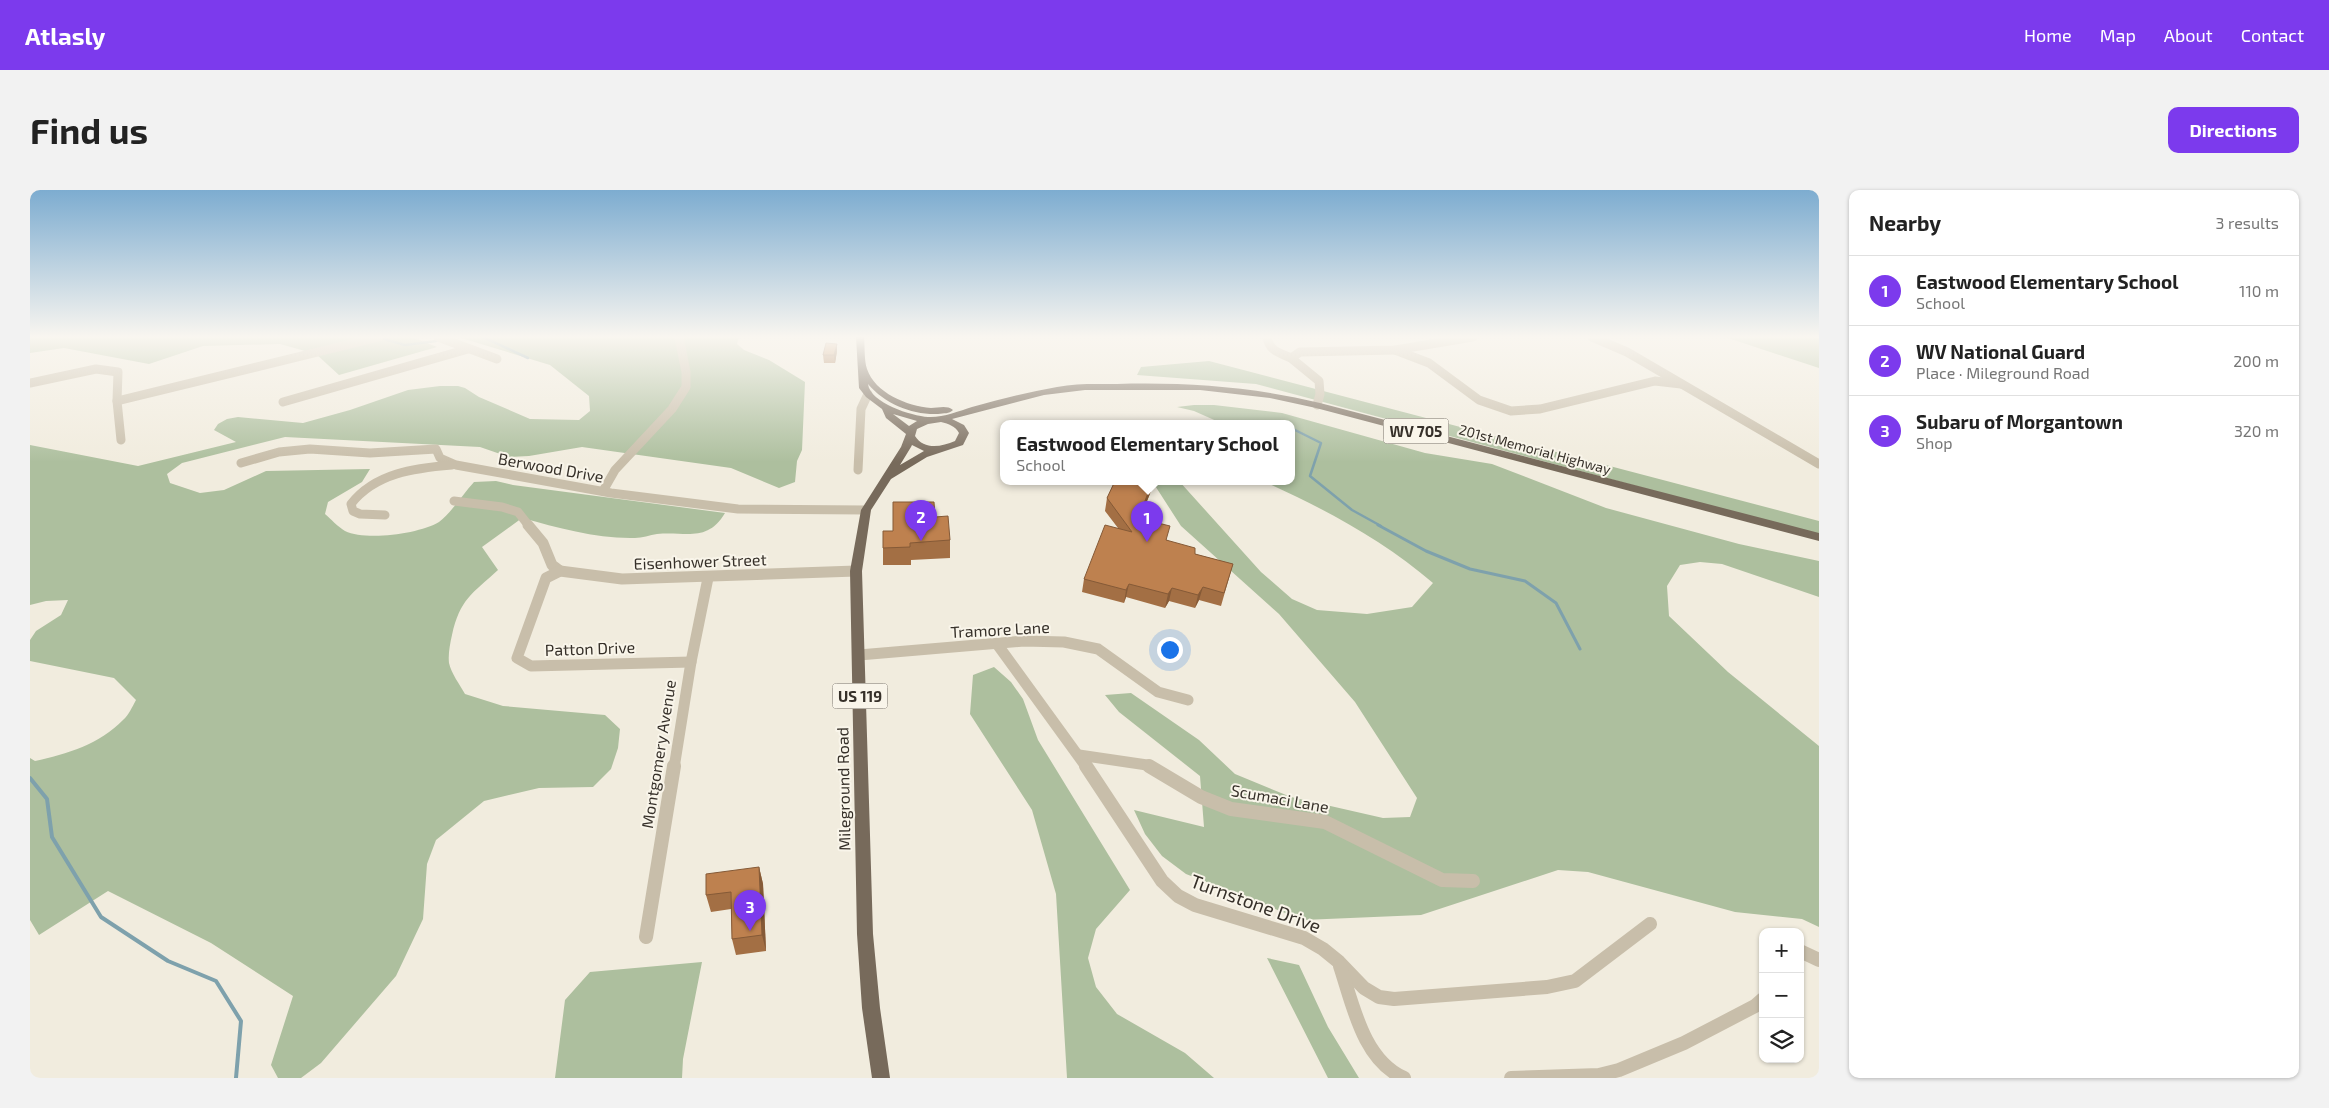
<!DOCTYPE html>
<meta charset="utf-8">
<style>
:root{--surface:#fff;--page:#f2f2f2;--text:#222;--muted:#767676;--line:#e0e0e0;--accent:#7c3aed}
body{margin:0;font-family:"Exo 2",sans-serif;background:var(--page);color:var(--text)}
.controls{position:absolute;right:15px;bottom:15px;display:grid;overflow:hidden;border-radius:10px;box-shadow:0 1px 4px #0004}
.controls button{width:45px;height:45px;display:grid;place-items:center;padding:0;border:0;border-bottom:1px solid var(--line);background:var(--surface);color:var(--text);font:25px sans-serif}
.you{position:absolute;left:1139px;top:459px;width:18px;height:18px;margin:-12px;border:4px solid #fff;border-radius:50%;background:#1a73e8;box-shadow:0 0 0 8px #1a73e833}
.badge{display:grid;place-items:center;width:32px;height:32px;border-radius:50%;background:var(--accent);color:#fff;font-size:16px;font-weight:700}
.pin{position:absolute;translate:-50% -41px;filter:drop-shadow(0 1px 2px #0008)}
.pin::after{content:'';position:absolute;top:26px;width:18px;height:15px;background:inherit;clip-path:polygon(0 0,100% 0,50% 100%)}
.popup{position:absolute;left:970px;top:230px;width:295px;height:65px;box-sizing:border-box;display:grid;place-content:center;border-radius:10px;background:var(--surface);filter:drop-shadow(0 1px 4px #0005);font-size:16px;white-space:nowrap;color:var(--muted)}
.popup b{font-size:19px;color:var(--text)}
.popup::after{content:'';position:absolute;left:50%;top:100%;margin-left:-10px;border:10px solid transparent;border-top-color:var(--surface)}
.list{margin:0;padding:0;list-style:none}
h2{display:flex;justify-content:space-between;align-items:center;height:65px;margin:0;padding:0 20px;font-size:21px}
h2 small{font-size:16px;font-weight:400;color:var(--muted)}
.list li{display:grid;grid-template-columns:32px 1fr auto;gap:15px;align-items:center;box-sizing:border-box;height:70px;padding:0 20px;border-top:1px solid var(--line)}
.list b{display:block;font-size:19px;white-space:nowrap}
.list p{margin:0;font-size:16px;white-space:nowrap;color:var(--muted)}
.list em{font-size:16px;font-style:normal;color:var(--muted)}
.icon{flex:none;width:28px;height:28px;fill:none;stroke:currentColor;stroke-width:2;stroke-linecap:round;stroke-linejoin:round}
.map{position:relative;flex:none;width:1789px;height:888px;overflow:hidden;border-radius:10px}
header{display:flex;align-items:center;gap:30px;box-sizing:border-box;height:70px;padding:0 25px;background:var(--accent);color:#fff}
header strong{font-size:24px}
nav{display:flex;gap:28px;margin-inline-start:auto;font-size:18px}
.intro{display:flex;align-items:center;justify-content:space-between;box-sizing:border-box;height:120px;padding:0 30px}
h1{margin:0;font-size:35px}
.button{padding:12px 22px;border-radius:10px;background:var(--accent);color:#fff;font-size:18px;font-weight:700}
main{display:flex;gap:30px;padding:0 30px}
aside{flex:1;background:var(--surface);border-radius:10px;box-shadow:0 1px 4px #0004}
.map>svg:first-child{display:block}
.green{fill:#adbf9e}
.lines{fill:none;stroke-linecap:round;stroke-linejoin:round}
.stream-far2{stroke:#7ea1ac;stroke-width:2.5}
.stream-far1{stroke:#7ea1ac;stroke-width:3}
.stream{stroke:#7ea1ac;stroke-width:4}
.minor-far2{stroke:#c8beaa;stroke-width:9}
.minor-far1{stroke:#c8beaa;stroke-width:11}
.minor{stroke:#c8beaa;stroke-width:14}
.primary{fill:#776a5b;fill-rule:evenodd}
.wall{fill:#a36f44}
.shaded-wall{fill:#855a37}
.building{fill:#be814f;stroke:#855a37}
.labels{text-anchor:middle;dominant-baseline:central;stroke-width:4;stroke-linejoin:round;paint-order:stroke}
.far-street-label{font-size:14px;fill:#363029;stroke:#f9f5ea}
.shield{fill:#f9f5ea;stroke:#706b63;stroke-width:1}
.shield-label{font-size:15px;font-weight:bold;fill:#363029}
.street-label{font-size:16px;fill:#363029;stroke:#f9f5ea}
.near-street-label{font-size:19px;fill:#363029;stroke:#f9f5ea}
</style>
<header>
<strong>Atlasly</strong>
<nav><a>Home</a><a>Map</a><a>About</a><a>Contact</a></nav>
</header>
<div class="intro"><h1>Find us</h1><a class="button">Directions</a></div>
<main>
<div class="map">
<svg width="1789" height="888" viewBox="0 0 1789 888">
<rect width="100%" height="100%" fill="#f1ecde"/>
<g class="green">
<path d="M0 147H382L407 157 309 185 286 164 250 154 173 156 119 174 34 158 0 163Z"/>
<path d="M428 147H709L707 154 714 160 739 170 775 192 772 260 767 271 765 292 749 298 701 278 552 257 499 266 479 267 450 257 255 247 152 273 137 284 140 293 170 303 194 300 236 281 340 279 332 292 298 312 295 324C301 329 308 337 315 341 336 351 389 344 409 332 420 324 434 303 444 292L466 291 483 295 695 323C677 353 656 341 627 344 620 345 612 348 605 348 567 349 529 338 492 328L452 357 468 380C442 404 430 409 422 445 420 454 418 464 419 473 421 483 430 495 435 504L473 516 575 525 590 539 588 558 581 579 563 597 509 598 454 611 406 650 397 674 393 729 366 786 291 873 271 888H248L241 875 263 806 181 753 78 701 9 745 0 730V568L5 571C37 564 70 554 93 530 99 525 102 517 106 510L84 488 0 471V450L6 441 31 425 38 410 16 411 0 415V255L108 276 206 252 184 240 188 234 197 229 208 227 273 233 320 220 378 200 410 196H428L435 198 449 207 500 229 549 230 560 221 559 206 520 175Z"/>
<path d="M1695 147H1787L1789 149V178Z"/>
<path d="M1179 171 1789 331V345L1226 194 1107 185 1111 177Z"/>
<path d="M1164 215H1184L1252 223 1395 263 1462 274 1576 318 1709 354 1789 371V407L1692 374 1670 372 1650 375 1637 396 1639 426 1698 482 1789 556V737L1772 729 1705 722 1558 682 1528 680 1391 725 1273 730 1156 684 1132 666 1115 644 1104 620 1174 637 1170 586 1089 522 1075 505 1101 503 1169 550 1205 584 1261 607 1353 628 1380 627 1387 608 1325 512 1249 424 1151 336 1122 291H1149L1231 382 1262 409 1287 420 1337 424 1382 417 1403 393C1353 350 1293 318 1233 291H1261V233H1191L1164 221 1147 217Z"/>
<path d="M964 477 981 492 993 509 1008 550 1100 700 1066 739 1058 768 1066 797 1087 824 1155 863 1184 888H1037L1026 704 1002 620 940 524 943 485Z"/>
<path d="M1237 768 1269 775 1298 837 1329 888H1298Z"/>
<path d="M672 772 653 869 652 888H525L535 810 560 782Z"/>
</g>
<g class="lines">
<g class="stream-far2">
<path d="M453 147 498 168"/>
<path d="M354 149 375 155 406 151"/>
<path d="M1250 232 1252 233"/>
<path d="M1261 238 1291 253 1280 286 1322 320 1351 336"/>
</g>
<path class="stream-far1" d="M1348 335 1396 361 1440 379 1495 391 1526 413 1550 459"/>
<path class="stream" d="M0 588 17 609 22 647 71 727 138 771 186 791 211 831 206 888"/>
<g class="minor-far2">
<path d="M408 147 467 169"/>
<path d="M1237 147C1239 161 1250 163 1261 168"/>
<path d="M1562 147 1597 162 1789 274"/>
<path d="M1365 160 1399 173 1449 210 1481 221 1510 219 1625 191 1651 194"/>
<path d="M0 193 66 179 88 182 87 211 91 250"/>
<path d="M87 211 349 147"/>
<path d="M253 212 438 159"/>
<path d="M1287 215 1290 204 1289 191 1261 168 1270 162 1365 160 1443 147"/>
<path d="M211 273 249 262 280 259 340 263 406 259 410 268 426 275 581 303 708 319 836 320"/>
<path d="M828 280 831 219 838 204"/>
<path d="M573 301 585 280 642 219 656 197V182L649 147"/>
<path d="M424 311 472 317 488 322 499 336"/>
<path d="M355 325 330 324 323 321 321 314C345 283 385 278 422 275"/>
</g>
<g class="minor-far1">
<path d="M498 335 513 353 522 375 530 381"/>
<path d="M967 454 1057 578"/>
<path d="M829 465 994 451 1034 452 1068 459 1128 502 1158 510"/>
<path d="M661 472 501 476 487 468 516 388 530 381 592 389 826 381"/>
<path d="M1049 565 1117 575 1121 578"/>
<path d="M644 578 661 472 678 388"/>
</g>
<g class="minor">
<path d="M1056 576 1132 691 1148 706 1165 715 1274 748 1293 759 1309 772 1334 798 1349 807 1364 809 1517 797 1545 791 1620 734"/>
<path d="M1119 576 1171 607 1201 619 1295 632 1412 690 1443 691"/>
<path d="M616 747 644 576"/>
<path d="M1770 761 1789 770"/>
<path d="M1310 776C1323 815 1333 870 1374 888"/>
<path d="M1481 888 1569 885 1589 880 1654 853 1725 816 1733 809"/>
</g>
<path class="primary" d="M826 147H834C835 157 834 170 837 179 845 203 877 216 901 218 908 218 917 215 923 220 919 224 914 223 908 224 882 225 855 214 838 194 840 213 882 226 898 227 912 228 929 221 942 217 970 209 998 202 1027 197 1047 193 1067 194 1087 194 1156 192 1224 197 1290 213L1789 343V351L1286 218 1240 208 1170 200H1055L1014 205 922 229 934 235 939 243 933 255 897 267 861 289 841 320 832 381 843 744 850 818 860 888H842L832 818 827 744 820 381 831 320 871 257 876 244 856 228 852 219 836 207 829 198ZM863 224 887 231 879 236ZM911 232C919 234 925 236 929 243L925 251C911 257 894 260 885 246L887 239 898 234ZM882 255 894 261 870 275 881 257Z"/>
</g>
<g class="wall">
<path d="M807 154V161L805 173H794L793 165Z"/>
<path d="M1085 291H1125L1123 296 1110 329 1137 350 1165 364 1203 374 1191 416 1169 410 1165 418 1139 411 1135 418 1096 407 1094 413 1052 402 1054 389 1088 338 1075 321 1077 308Z"/>
<path d="M905 327 920 350V368L881 370V375H853V358L863 341Z"/>
<path d="M729 677 733 694 736 761 706 765 702 749 701 719 681 722 676 705Z"/>
</g>
<g class="shaded-wall">
<path d="M807 154V161L805 173 804 165Z"/>
<path d="M1123 291H1125L1105 341 1108 328Z"/>
<path d="M1099 394 1096 407 1094 413 1096 400Z"/>
<path d="M1173 397 1169 410 1165 418 1168 405Z"/>
<path d="M1142 398 1139 411 1135 418 1138 404Z"/>
<path d="M729 677 733 694 736 761 732 745Z"/>
</g>
<g class="building">
<path d="M796 153 807 154 804 165H793Z"/>
<path d="M1085 291H1123L1108 328 1140 336 1136 350 1165 358V364L1203 374 1194 403 1173 397 1168 405 1142 398 1138 404 1099 394 1096 400 1054 389 1075 335 1102 342 1077 308Z"/>
<path d="M863 312H904L905 327 918 326 920 350 880 353V357L853 358V341H863Z"/>
<path d="M729 677 732 745 702 749 701 702 676 705V684Z"/>
</g>
<linearGradient id="sky" x2="0" y2="1"><stop stop-color="#7dacd0"/><stop offset="0.54" stop-color="#f9f6f0"/><stop offset="1" stop-color="#f9f6f0" stop-opacity="0"/></linearGradient>
<rect width="1789" height="272" fill="url(#sky)"/>
<g class="labels">
<g class="far-street-label">
<text transform="translate(1505 259) rotate(15)">201st Memorial Highway</text>
</g>
<g class="shield">
<rect x="1353.5" y="228.5" width="65" height="25" rx="4"/>
<rect x="802.5" y="493.5" width="55" height="25" rx="4"/>
</g>
<g class="shield-label">
<text x="1386" y="241">WV 705</text>
<text x="830" y="506">US 119</text>
</g>
<g class="street-label">
<text transform="translate(521 277) rotate(10)">Berwood Drive</text>
<text transform="translate(670 371) rotate(-2)">Eisenhower Street</text>
<text transform="translate(970 439) rotate(-3)">Tramore Lane</text>
<text transform="translate(560 458) rotate(-2)">Patton Drive</text>
<text transform="translate(628 564) rotate(-81)">Montgomery Avenue</text>
<text transform="translate(813 599) rotate(-91)">Mileground Road</text>
<text transform="translate(1250 608) rotate(10)">Scumaci Lane</text>
</g>
<g class="near-street-label">
<text transform="translate(1226 713) rotate(20)">Turnstone Drive</text>
</g>
</g>
</svg>
<div class="controls">
<button>+</button>
<button>−</button>
<button><svg class="icon" aria-label="layers" viewBox="0 0 24 24"><path d="M12 4l9 5-9 5-9-5zM3 14l9 5 9-5"/></svg></button>
</div>
<div class="you"></div>
<div class="pin badge" style="left:1117px;top:352px">1</div>
<div class="popup"><b>Eastwood Elementary School</b>School</div>
<div class="pin badge" style="left:891px;top:351px">2</div>
<div class="pin badge" style="left:720px;top:741px">3</div>
</div>
<aside>
<h2>Nearby<small>3 results</small></h2>
<ul class="list">
<li><span class="badge">1</span><div><b>Eastwood Elementary School</b><p>School</p></div><em>110 m</em></li>
<li><span class="badge">2</span><div><b>WV National Guard</b><p>Place · Mileground Road</p></div><em>200 m</em></li>
<li><span class="badge">3</span><div><b>Subaru of Morgantown</b><p>Shop</p></div><em>320 m</em></li>
</ul>
</aside>
</main>
